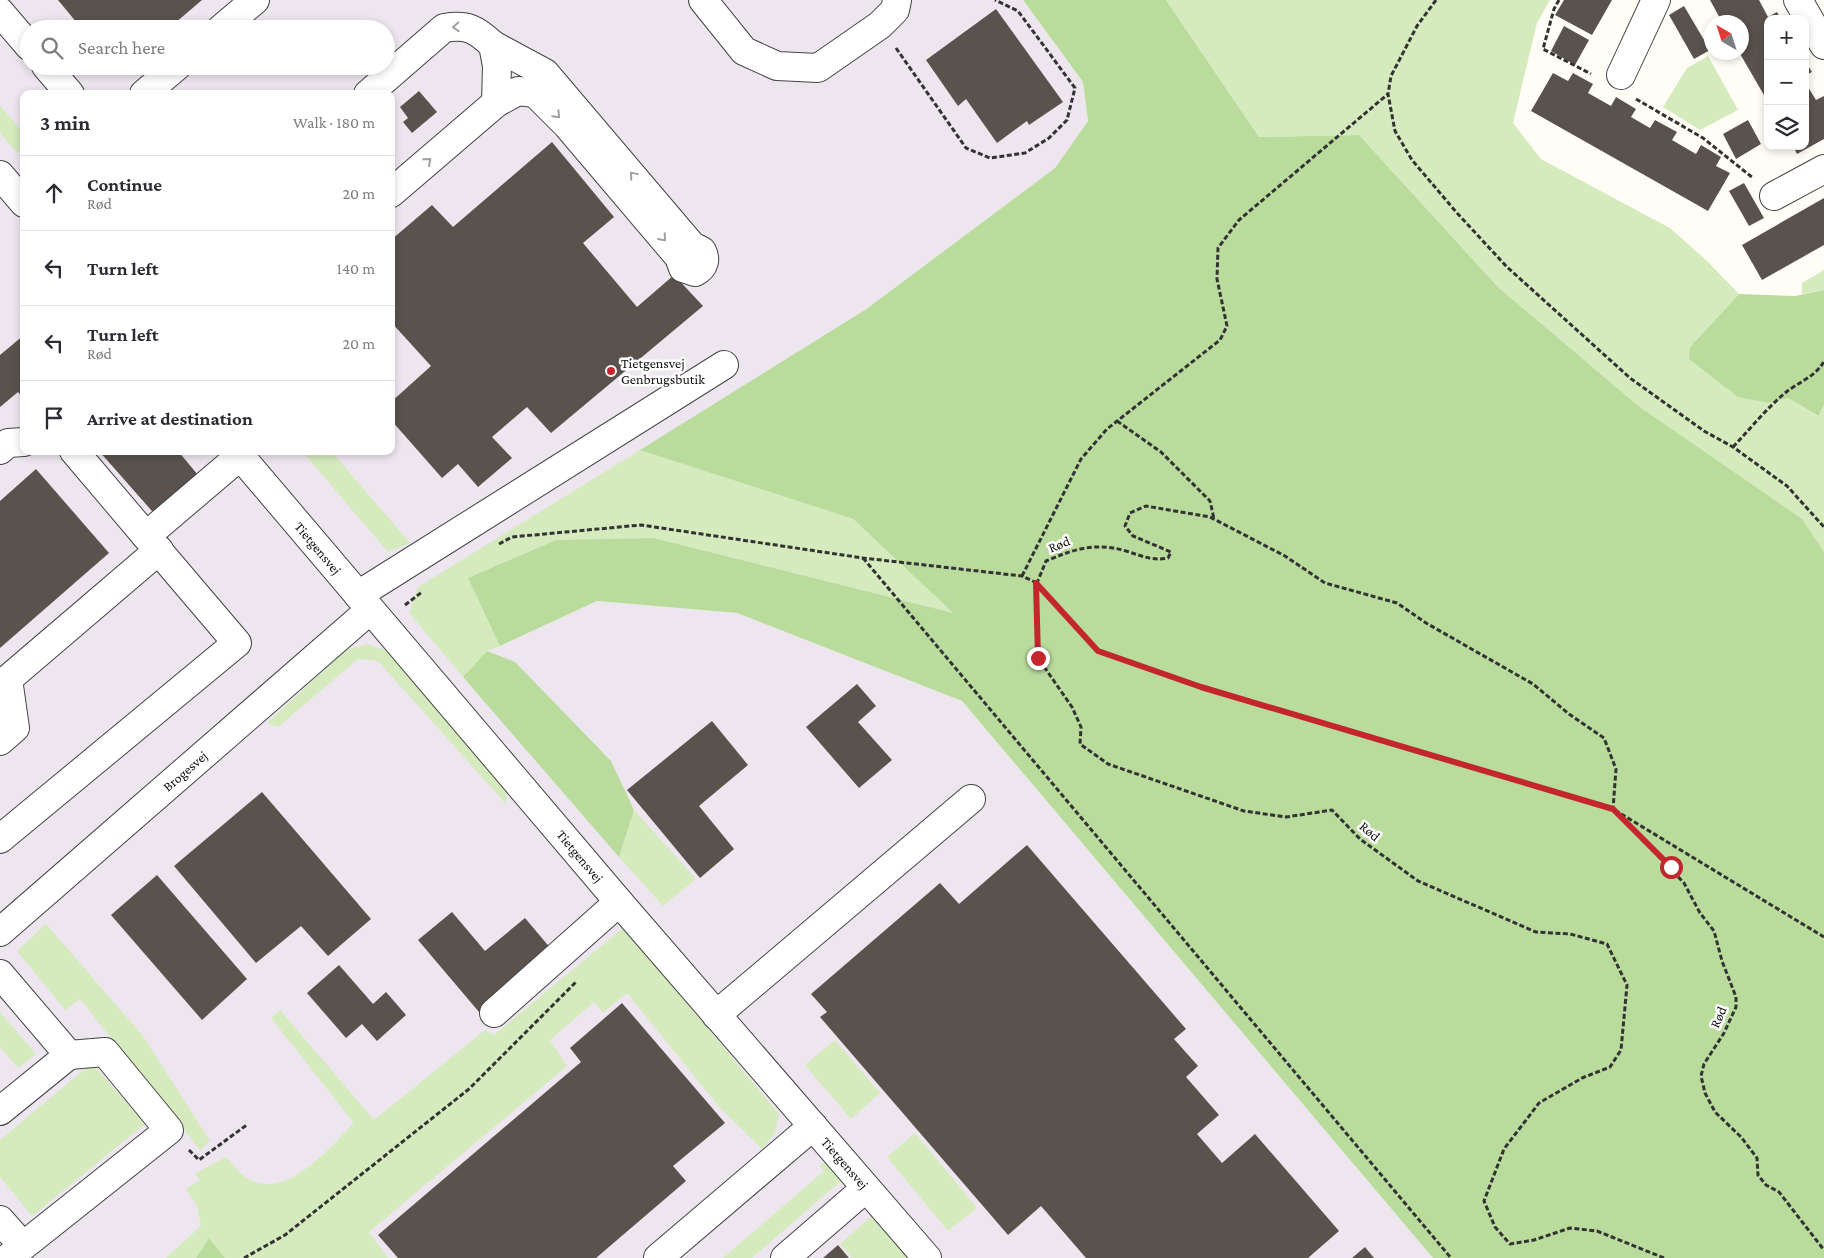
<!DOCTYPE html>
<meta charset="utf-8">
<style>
:root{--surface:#fff;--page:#f2f2f3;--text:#2b2b33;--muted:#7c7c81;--line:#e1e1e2}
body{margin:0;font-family:"Crimson Pro",serif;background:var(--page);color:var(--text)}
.controls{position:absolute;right:15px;top:15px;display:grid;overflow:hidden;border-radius:10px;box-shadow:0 2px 8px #0003}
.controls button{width:45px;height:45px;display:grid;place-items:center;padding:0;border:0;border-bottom:1px solid var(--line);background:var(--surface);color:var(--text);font:25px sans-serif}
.compass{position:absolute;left:1704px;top:15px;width:45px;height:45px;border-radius:50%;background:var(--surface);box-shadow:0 2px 8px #0003;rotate:321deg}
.stop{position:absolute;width:15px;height:15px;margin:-11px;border:4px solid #c4262e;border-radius:50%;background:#fff}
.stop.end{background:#c4262e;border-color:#fff;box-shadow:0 1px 5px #0008}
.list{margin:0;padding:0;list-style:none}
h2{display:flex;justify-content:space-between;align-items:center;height:65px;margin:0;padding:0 20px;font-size:21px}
h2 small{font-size:16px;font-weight:400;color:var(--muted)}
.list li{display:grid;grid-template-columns:32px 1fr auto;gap:15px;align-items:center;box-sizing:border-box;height:75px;padding:0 20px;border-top:1px solid var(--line)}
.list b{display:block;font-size:19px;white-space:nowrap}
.list p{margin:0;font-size:16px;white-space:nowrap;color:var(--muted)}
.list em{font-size:16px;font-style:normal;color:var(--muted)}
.icon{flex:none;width:28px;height:28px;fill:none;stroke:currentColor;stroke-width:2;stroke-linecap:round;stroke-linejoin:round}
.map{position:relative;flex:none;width:1824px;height:1258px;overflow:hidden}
.search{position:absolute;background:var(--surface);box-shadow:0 2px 8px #0003;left:20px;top:20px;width:375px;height:55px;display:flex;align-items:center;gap:12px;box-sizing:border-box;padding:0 18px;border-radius:28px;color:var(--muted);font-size:19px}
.panel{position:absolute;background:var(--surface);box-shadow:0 2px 8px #0003;left:20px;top:90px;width:375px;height:365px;border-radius:10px}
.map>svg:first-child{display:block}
.industrial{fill:#eee6ef;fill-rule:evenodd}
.green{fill:#d5ebbd}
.forest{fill:#b9dc9c}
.building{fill:#5a524d}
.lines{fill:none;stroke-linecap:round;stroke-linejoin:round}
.minor-casing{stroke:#444;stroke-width:30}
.path{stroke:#333;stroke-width:3;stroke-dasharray:5 2.5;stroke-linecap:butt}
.minor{stroke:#fff;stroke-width:28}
.oneway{stroke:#a0a0a0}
.route{stroke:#c4262e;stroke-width:6}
.poi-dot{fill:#c4262e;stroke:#fff;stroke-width:2}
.labels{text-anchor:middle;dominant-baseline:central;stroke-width:5;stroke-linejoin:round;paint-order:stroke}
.poi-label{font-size:14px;fill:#111;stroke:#fff;text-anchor:start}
.street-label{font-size:14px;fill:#111;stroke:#fff}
</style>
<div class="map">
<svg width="1824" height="1258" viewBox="0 0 1824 1258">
<rect width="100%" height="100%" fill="#fffdf5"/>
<path class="industrial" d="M0 0H1023L1083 82 1088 121 1055 168 865 310 654 538 500 646 597 601 737 613 962 701 1433 1258H225L209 1238 196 1258H0ZM29 29H386V66H29ZM24 94H391V451H24Z"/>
<g class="green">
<path d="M1166 0H1550L1537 23 1513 123 1541 159 1670 228 1707 261 1739 294 1690 347 1769 403 1788 398 1817 416 1824 405V552L1641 408 1498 287 1359 135 1259 137Z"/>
<path d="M1708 56 1738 110 1700 130 1663 107 1687 68Z"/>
<path d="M0 106 24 133V150L17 153 0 133Z"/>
<path d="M1824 270V290L1802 294V283Z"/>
<path d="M640 450 853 519 954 614 654 538 556 540 468 578 500 646 487 651 463 677 409 613 418 587Z"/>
<path d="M302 451H331L410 543 388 552Z"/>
<path d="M367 644 385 650 508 789 506 804 378 661 358 659 278 727 267 723 346 650Z"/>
<path d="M634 810 696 879 663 906 619 857Z"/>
<path d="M46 924 143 1036 210 1141 200 1150 80 999 65 1010 17 951Z"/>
<path d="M624 927 779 1114 775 1133 762 1149 720 1108 627 993 603 1013 594 1002 550 1040 567 1066 369 1232 388 1258H225L209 1238 196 1258H166L201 1226 197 1206 186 1189 200 1180 195 1174 226 1157C233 1164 242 1177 252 1181 290 1197 330 1147 354 1123L271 1018 280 1010 374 1120 485 1030 494 1035Z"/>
<path d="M0 1012 36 1054 18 1068 0 1047Z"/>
<path d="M835 1040 880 1093 851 1119 805 1065Z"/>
<path d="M92 1063 145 1124 32 1216 0 1177V1140Z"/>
<path d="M915 1133 977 1208 948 1231 887 1157Z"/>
<path d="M827 1159 844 1178 752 1258H723L824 1171 820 1166Z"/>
<path d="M876 1212 916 1258H852L840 1244Z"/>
</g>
<g class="forest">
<path d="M1023 0H1166L1259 137 1359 135 1498 287 1641 408 1802 519 1824 552V1258H1433L962 701 737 613 597 601 500 646 468 578 556 540 654 538 953 613 853 519 640 450 865 310 1055 168 1088 121 1083 82Z"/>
<path d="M1824 290V405L1818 416 1788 398 1769 403 1738 397 1689 359 1690 347 1739 294 1795 296Z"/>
<path d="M487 651 515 662 611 761 634 810 619 857 463 677Z"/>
<path d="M209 1238 225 1258H196Z"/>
</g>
<g class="building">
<path d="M58 0H202L168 29H82Z"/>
<path d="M1564 0H1612L1592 35 1555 15Z"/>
<path d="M1710 0H1759L1768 17 1777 12 1781 19H1768V102L1739 52H1742V22H1722Z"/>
<path d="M1684 6 1710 50 1694 59 1669 15Z"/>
<path d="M996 9 1063 102 1029 125 1027 121 997 143 966 99 958 106 926 60Z"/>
<path d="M1564 26 1589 40 1575 65 1551 51Z"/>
<path d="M1805 61 1812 72 1805 76Z"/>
<path d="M1553 73 1568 81 1573 73 1593 84 1588 93 1611 106 1616 97 1636 109 1631 117 1650 128 1655 120 1677 132 1672 140 1696 154 1701 145 1721 157 1716 166 1730 173 1708 211 1531 111Z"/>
<path d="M1805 82 1816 100 1824 96V139L1797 154 1793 146H1805Z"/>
<path d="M419 91 437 112 412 133 403 122 408 118 400 107Z"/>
<path d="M1748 120 1761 144 1736 159 1723 134Z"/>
<path d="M552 142 614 217 583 243 637 307 674 275 703 306 551 433 527 407 492 437 512 458 478 487 458 464 442 478 391 420V402L431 366 391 322V240L432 205 453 227Z"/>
<path d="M1744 183 1764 218 1749 226 1729 191Z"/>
<path d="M1824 198V245L1762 280 1742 245Z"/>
<path d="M24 335V399L18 392 0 407V355Z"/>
<path d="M99 451H178L203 481 159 519Z"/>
<path d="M36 469 109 553 0 648V501Z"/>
<path d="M857 684 876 706 858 722 892 760 859 788 806 727Z"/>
<path d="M712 721 748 765 699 806 734 849 700 878 627 790Z"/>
<path d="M262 792 371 919 328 956 301 926 256 963 174 866Z"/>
<path d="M1027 845 1186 1029 1174 1039 1198 1066 1186 1077 1219 1115 1197 1134 1222 1163 1255 1134 1339 1231 1308 1258H1086L1041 1206 1008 1235 820 1017 827 1012 811 994 940 883 959 904Z"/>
<path d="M157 875 247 979 202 1020 111 915Z"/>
<path d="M452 912 485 951 525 918 552 950 479 1012 418 940Z"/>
<path d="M339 965 373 1004 386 992 406 1015 377 1041 362 1024 346 1038 307 993Z"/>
<path d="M622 1003 725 1123 673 1166 686 1181 596 1258H398L378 1235 581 1062 570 1048Z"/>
<path d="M838 1245 849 1258H823Z"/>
<path d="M1365 1247 1374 1258H1352Z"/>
</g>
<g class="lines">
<defs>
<g id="minor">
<path d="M703 0 744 51 777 66 818 68 880 25 895 10 897 0"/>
<path d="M1798 0 1824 45"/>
<path d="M0 12 29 46"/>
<path d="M221 29 255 0"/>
<path d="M46 66 70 94"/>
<path d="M1621 75 1656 0"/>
<path d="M144 94 177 66"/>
<path d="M368 94 444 28C467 24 476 29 493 45L497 66 496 103"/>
<path d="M0 175 24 203"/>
<path d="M391 193 496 103 518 91 535 93 567 125 679 257 683 268 695 272C705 267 706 259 702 251L692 246 545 73 493 45"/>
<path d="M1774 196 1824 169"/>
<path d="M0 450 8 443 24 442"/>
<path d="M74 451 146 536 240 456"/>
<path d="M236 451 619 902 927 1258"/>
<path d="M358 595 724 365"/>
<path d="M0 741 15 728 8 679 159 550"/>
<path d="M0 839 237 643 146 536"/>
<path d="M0 932 370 610"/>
<path d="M0 974 69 1055 0 1111"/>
<path d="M494 1013 619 902"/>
<path d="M716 1015 971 799"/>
<path d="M0 1220 23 1246"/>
<path d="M8 1258 169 1130 105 1052 69 1055"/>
<path d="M658 1258 813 1126"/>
<path d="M785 1258 866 1188"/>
</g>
</defs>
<use href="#minor" class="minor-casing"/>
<g class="path">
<path d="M1436 0 1417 26 1391 76 1388 94 1395 131 1412 160 1457 213 1507 267 1630 378 1704 431 1733 447 1787 486 1824 527"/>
<path d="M1559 0 1554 9 1543 49 1591 74"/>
<path d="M896 48 966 148 990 158 1025 153 1049 138 1067 120 1075 88 1018 11 995 0"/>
<path d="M1636 99 1703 138 1753 178"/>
<path d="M1117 421 1161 452 1210 501 1214 519"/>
<path d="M1733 447C1750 429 1766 409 1785 393 1797 383 1817 376 1824 361"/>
<path d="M499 544 512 537 641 525 863 558 1022 576 1037 583 1098 651 1201 687 1613 809 1824 937"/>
<path d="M863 558 1451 1258"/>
<path d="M1022 576 1081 459 1107 429 1220 340 1227 326 1217 279 1218 248 1239 220 1388 94"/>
<path d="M405 605 422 592"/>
<path d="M189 1150 199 1160 248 1124"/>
<path d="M244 1258 285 1235 469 1089 577 981"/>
<path d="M1664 1258 1597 1231 1570 1228 1534 1240 1510 1244 1495 1227 1484 1201 1504 1149 1539 1103 1582 1078 1610 1067 1621 1050 1627 985 1607 944 1570 934 1536 932 1418 881 1360 839 1332 810 1286 817 1244 811 1108 764 1080 744 1081 727 1072 707 1038 658 1037 583 1046 561C1074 549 1096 542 1126 551 1142 556 1152 561 1168 558L1171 552 1133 536 1125 526 1130 513 1146 506 1210 517 1285 556 1325 583 1397 603 1426 623 1533 684 1569 714 1604 738 1616 769 1613 809 1684 883 1700 913 1714 931 1722 961 1736 997V1007L1724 1033 1704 1064 1701 1076 1705 1093 1715 1112 1741 1137 1757 1158 1758 1175 1766 1185 1779 1192 1824 1250"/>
</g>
<use href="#minor" class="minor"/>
</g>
<defs><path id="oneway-chevron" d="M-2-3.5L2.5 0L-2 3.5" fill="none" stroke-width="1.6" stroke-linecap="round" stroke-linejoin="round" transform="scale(1.25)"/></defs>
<g class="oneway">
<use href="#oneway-chevron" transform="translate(456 27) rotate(177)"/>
<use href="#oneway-chevron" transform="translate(557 115) rotate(45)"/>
<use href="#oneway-chevron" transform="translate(428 161) rotate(-41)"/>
<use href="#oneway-chevron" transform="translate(633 175) rotate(-130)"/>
<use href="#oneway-chevron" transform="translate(663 238) rotate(49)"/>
</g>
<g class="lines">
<path class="route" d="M1038 658 1036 583 1098 651 1201 687 1613 809 1671 867"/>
</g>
<circle class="poi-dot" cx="611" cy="371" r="5"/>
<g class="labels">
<g class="poi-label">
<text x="621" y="363">Tietgensvej<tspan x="621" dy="16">Genbrugsbutik</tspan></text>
</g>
<g class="street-label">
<text transform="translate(1059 544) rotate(-22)">Rød</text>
<text transform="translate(318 548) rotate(50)">Tietgensvej</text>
<text transform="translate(185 771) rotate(-41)">Brogesvej</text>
<text transform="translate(1370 831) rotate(40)">Rød</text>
<text transform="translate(580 856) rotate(50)">Tietgensvej</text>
<text transform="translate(1718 1017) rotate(-67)">Rød</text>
<text transform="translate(845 1163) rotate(49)">Tietgensvej</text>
</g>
</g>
</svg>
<div class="controls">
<button>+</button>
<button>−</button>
<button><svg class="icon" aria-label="layers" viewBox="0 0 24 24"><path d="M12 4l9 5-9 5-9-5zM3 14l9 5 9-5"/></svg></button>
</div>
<svg class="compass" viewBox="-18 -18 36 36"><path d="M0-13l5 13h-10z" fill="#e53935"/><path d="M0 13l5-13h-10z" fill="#7c7c81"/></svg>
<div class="stop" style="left:1671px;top:867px"></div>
<div class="stop end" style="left:1038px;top:658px"></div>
<div class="search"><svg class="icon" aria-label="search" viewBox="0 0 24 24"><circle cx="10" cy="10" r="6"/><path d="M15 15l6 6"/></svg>Search here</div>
<section class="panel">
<h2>3 min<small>Walk · 180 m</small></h2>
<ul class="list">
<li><svg class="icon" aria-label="ahead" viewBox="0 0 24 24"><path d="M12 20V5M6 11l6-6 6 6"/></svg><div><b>Continue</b><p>Rød</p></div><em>20 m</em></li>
<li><svg class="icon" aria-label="left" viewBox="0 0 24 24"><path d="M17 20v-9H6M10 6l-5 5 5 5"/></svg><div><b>Turn left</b></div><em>140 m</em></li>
<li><svg class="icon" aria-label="left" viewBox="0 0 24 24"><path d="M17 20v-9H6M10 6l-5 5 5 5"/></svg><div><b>Turn left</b><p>Rød</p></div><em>20 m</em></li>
<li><svg class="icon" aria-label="arrive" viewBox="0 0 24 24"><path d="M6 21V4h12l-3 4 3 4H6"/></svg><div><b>Arrive at destination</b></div></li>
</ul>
</section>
</div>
